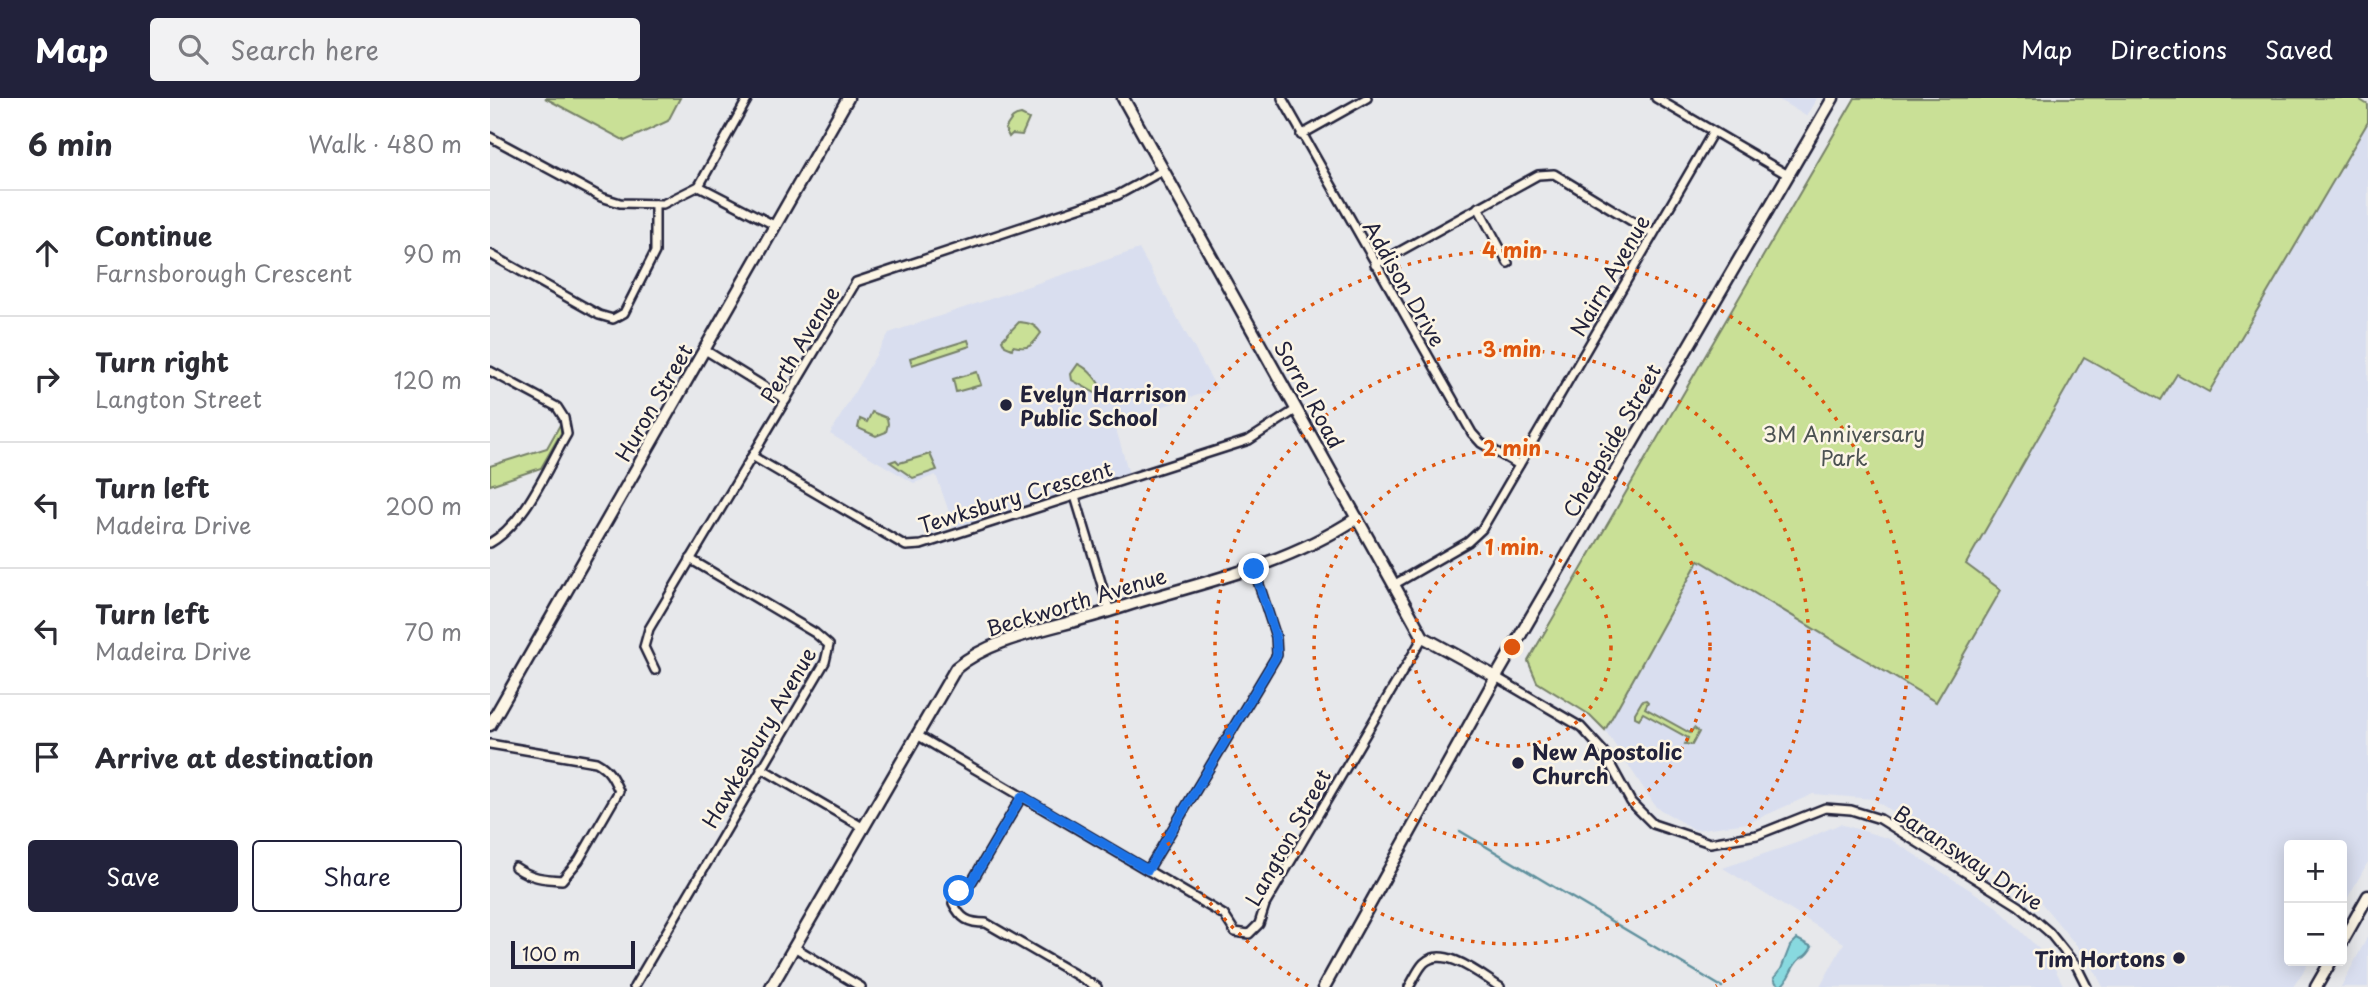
<!DOCTYPE html>
<meta charset="utf-8">
<style>
:root{--surface:#fff;--page:#f2f2f3;--text:#2b2b33;--muted:#7c7c81;--line:#e1e1e2;--accent:#22223b}
body{margin:0;font-family:"Playpen Sans",sans-serif;background:var(--page);color:var(--text)}
.controls{position:absolute;right:21px;bottom:21px;display:grid;overflow:hidden;border-radius:7px;box-shadow:0 4px 18px #0003}
.controls button{width:63px;height:63px;display:grid;place-items:center;padding:0;border:0;border-bottom:2px solid var(--line);background:var(--surface);color:var(--text);font:35px sans-serif}
.scale{position:absolute;left:21px;bottom:18px;width:124px;box-sizing:border-box;padding-left:7px;border:4px solid #22223b;border-top:0;font-size:19px;line-height:24px;white-space:nowrap;color:#22223b;-webkit-text-stroke:5px #fcf5e5;paint-order:stroke}
.stop{position:absolute;width:21px;height:21px;margin:-16px;border:5px solid #1a73e8;border-radius:50%;background:#fff}
.stop.end{background:#1a73e8;border-color:#fff;box-shadow:0 2px 7px #0008}
.list{margin:0;padding:0;list-style:none}
h2{display:flex;justify-content:space-between;align-items:center;height:91px;margin:0;padding:0 28px;font-size:30px}
h2 small{font-size:23px;font-weight:400;color:var(--muted)}
.list li{display:grid;grid-template-columns:46px 1fr auto;gap:21px;align-items:center;box-sizing:border-box;height:126px;padding:0 28px;border-top:2px solid var(--line)}
.list b{display:block;font-size:26px;white-space:nowrap}
.list p{margin:0;font-size:23px;white-space:nowrap;color:var(--muted)}
.list em{font-size:23px;font-style:normal;color:var(--muted)}
.actions{display:flex;gap:14px;padding:21px 28px}
.actions a{flex:1;padding:16px 0;border:2px solid var(--accent);border-radius:7px;text-align:center;font-size:24px;color:var(--accent)}
.actions .main{background:var(--accent);color:#fff}
.icon{flex:none;width:38px;height:38px;fill:none;stroke:currentColor;stroke-width:2;stroke-linecap:round;stroke-linejoin:round}
.map{position:relative;flex:none;width:1878px;height:889px;overflow:hidden}
header{display:flex;align-items:center;gap:42px;box-sizing:border-box;height:98px;padding:0 35px;background:var(--accent);color:#fff}
header strong{font-size:33px}
nav{display:flex;gap:38px;margin-inline-start:auto;font-size:24px}
.search{width:490px;height:63px;background:var(--page);display:flex;align-items:center;gap:18px;box-sizing:border-box;padding:0 24px;border-radius:7px;color:var(--muted);font-size:26px}
main{display:flex}
aside{flex:1;background:var(--surface)}
.map>svg:first-child{display:block}
.built{fill:#d9deef}
.green{fill:#c9e096;stroke:#768168;stroke-width:2}
.water{fill:#88d9df;stroke:#5f909d;stroke-width:2}
.lines{fill:none;stroke-linecap:round;stroke-linejoin:round}
.stream{stroke:#5f909d;stroke-width:2.5}
.street-casing{stroke:#22223b;stroke-width:12}
.secondary-casing{stroke:#22223b;stroke-width:15}
.street{stroke:#fcf5e5;stroke-width:7}
.secondary{stroke:#fcf5e5;stroke-width:10}
.route{stroke:#1a73e8;stroke-width:9}
.ring{fill:none;stroke:#de560e;stroke-width:3.5;stroke-dasharray:3.5 7}
.poi-dot{fill:#22223b;stroke:#fcf5e5;stroke-width:2.5}
.labels{text-anchor:middle;dominant-baseline:central;stroke-width:5;stroke-linejoin:round;paint-order:stroke}
.street-label{font-size:21px;fill:#22223b;stroke:#fcf5e5}
.poi-label{font-size:21px;font-weight:bold;fill:#22223b;stroke:#fcf5e5;text-anchor:start}
.park-label{font-size:21px;fill:#4c5252;stroke:#fcf5e5}
.centre{fill:#de560e;stroke:#fcf5e5;stroke-width:3.5}
.ring-label{font-size:21px;text-anchor:middle;font-weight:bold;fill:#de560e;stroke:#fcf5e5;stroke-width:5;stroke-linejoin:round;paint-order:stroke}
</style>
<header>
<strong>Map</strong>
<div class="search"><svg class="icon" aria-label="search" viewBox="0 0 24 24"><circle cx="10" cy="10" r="6"/><path d="M15 15l6 6"/></svg>Search here</div>
<nav><a>Map</a><a>Directions</a><a>Saved</a></nav>
</header>
<main>
<aside>
<h2>6 min<small>Walk · 480 m</small></h2>
<ul class="list">
<li><svg class="icon" aria-label="ahead" viewBox="0 0 24 24"><path d="M12 20V5M6 11l6-6 6 6"/></svg><div><b>Continue</b><p>Farnsborough Crescent</p></div><em>90 m</em></li>
<li><svg class="icon" aria-label="right" viewBox="0 0 24 24"><path d="M7 20v-9h11M14 6l5 5-5 5"/></svg><div><b>Turn right</b><p>Langton Street</p></div><em>120 m</em></li>
<li><svg class="icon" aria-label="left" viewBox="0 0 24 24"><path d="M17 20v-9H6M10 6l-5 5 5 5"/></svg><div><b>Turn left</b><p>Madeira Drive</p></div><em>200 m</em></li>
<li><svg class="icon" aria-label="left" viewBox="0 0 24 24"><path d="M17 20v-9H6M10 6l-5 5 5 5"/></svg><div><b>Turn left</b><p>Madeira Drive</p></div><em>70 m</em></li>
<li><svg class="icon" aria-label="arrive" viewBox="0 0 24 24"><path d="M6 21V4h12l-3 4 3 4H6"/></svg><div><b>Arrive at destination</b></div></li>
</ul>
<div class="actions"><a class="main">Save</a><a>Share</a></div>
</aside>
<div class="map">
<svg width="1878" height="889" viewBox="0 0 1878 889">
<rect width="100%" height="100%" fill="#e7e8eb"/>
<filter id="ink" filterUnits="userSpaceOnUse"><feTurbulence type="fractalNoise" baseFrequency=".0143" numOctaves="2"/><feDisplacementMap in="SourceGraphic" scale="14" xChannelSelector="R" yChannelSelector="G"/><feConvolveMatrix kernelMatrix="1 2 1 2 8 2 1 2 1" color-interpolation-filters="sRGB"/></filter>
<g filter="url(#ink)">
<g class="built">
<path d="M1286 0H1327L1316 18Z"/>
<path d="M1878 14V764L1852 810V747H1799V863H1820L1803 889H1613L1600 864 1548 801 1441 739 1383 701 1323 696 1258 725 1205 732 1166 709 1115 632 1209 461 1476 467 1594 258 1671 302 1687 275 1719 294Z"/>
<path d="M649 151 727 291 624 324 639 376 465 431 446 377 424 385 340 336 399 235Z"/>
<path d="M1350 726 1400 741 1507 809 1561 863 1574 889H1330L1354 845 1233 770 1309 744Z"/>
<path d="M1878 838V889H1851Z"/>
</g>
<g class="green">
<path d="M55 0H190L178 23 135 43Z"/>
<path d="M1365 0H1867L1878 7V24L1719 294 1687 276 1671 302 1594 259 1476 466 1511 492 1446 604 1209 462 1115 632 1100 617 1047 584 1038 563Z"/>
<path d="M531 17 539 21 532 37 522 36 519 39 515 31C520 24 521 18 531 17Z"/>
<path d="M529 224C539 225 545 226 551 235 542 248 539 252 523 248L522 251 515 248 512 242Z"/>
<path d="M478 242 480 248 422 267 420 260Z"/>
<path d="M588 266C598 270 610 284 613 295L607 296 582 282 581 276Z"/>
<path d="M487 274 491 287 466 294 463 281Z"/>
<path d="M382 314 397 320 398 326 396 334 386 338 368 330 370 321 377 324Z"/>
<path d="M71 325V335L51 370 0 387V368L57 350Z"/>
<path d="M440 356 447 372 423 380 400 364 406 362 409 365Z"/>
<path d="M1156 602 1158 604 1155 610 1200 635 1204 630 1209 634 1202 647 1195 646 1198 640 1153 615 1149 621 1145 619V615L1152 603Z"/>
</g>
<path class="water" d="M1307 841 1322 849C1314 863 1313 856 1307 864 1300 872 1299 882 1291 888L1286 885 1284 880 1291 871 1300 848Z"/>
<g class="lines">
<path class="stream" d="M970 733 1232 889"/>
<defs>
<g id="street">
<path d="M792 0 982 335 991 345 1029 367"/>
<path d="M1166 0 1298 77"/>
<path d="M811 37 877 0"/>
<path d="M0 39 111 99 130 105 173 106 209 88 258 0"/>
<path d="M209 88 286 128"/>
<path d="M988 109 1018 165"/>
<path d="M0 156 109 217 123 221 134 215 165 154V106"/>
<path d="M885 167 1048 77 1064 76 1163 136"/>
<path d="M215 252 296 302"/>
<path d="M0 273 67 309 74 320 77 336C56 372 36 424 0 445"/>
<path d="M262 358 416 448 431 447 759 342 807 311"/>
<path d="M585 398 620 514"/>
<path d="M905 486 978 444 992 431 1223 34"/>
<path d="M165 572 154 549 159 531 366 184 628 97 672 73"/>
<path d="M1006 579 1091 629 1113 653 1141 704 1163 726 1220 745 1267 737 1335 710 1361 712 1390 721 1529 808 1559 834 1587 869 1597 889"/>
<path d="M427 637 734 817 745 834 759 836 769 826 775 807 933 539"/>
<path d="M0 646 106 664C119 671 123 680 129 693L89 762 72 782C53 781 41 780 25 769"/>
<path d="M271 670 374 730"/>
<path d="M532 698 481 785 469 794 463 805C471 821 478 825 496 825L607 889"/>
<path d="M658 772 787 557 786 539 764 471"/>
<path d="M304 849 371 889"/>
<path d="M144 889 335 564 339 547 325 535 200 461"/>
<path d="M919 889C924 881 928 871 934 865 954 846 992 878 1010 889"/>
</g>
<g id="secondary">
<path d="M633 0 933 539 1006 579"/>
<path d="M0 627 358 0"/>
<path d="M1852 844 1878 798"/>
<path d="M281 889 466 570C502 540 555 532 599 519 621 513 643 505 665 499 736 479 805 461 867 420"/>
<path d="M834 889 1006 579 1343 0"/>
<path d="M1826 889 1841 863"/>
</g>
</defs>
<use href="#street" class="street-casing"/>
<use href="#secondary" class="secondary-casing"/>
<use href="#street" class="street"/>
<use href="#secondary" class="secondary"/>
</g>
</g>
<g class="lines" filter="url(#ink)">
<path class="route" d="M469 793 481 785 532 698 658 772 787 557 786 539 764 471"/>
</g>
<g class="ring">
<circle cx="1022" cy="549" r="99"/>
<circle cx="1022" cy="549" r="198"/>
<circle cx="1022" cy="549" r="297"/>
<path d="M818 888A396 396 0 1 1 1226 888"/>
</g>
<g class="poi-dot">
<circle cx="516" cy="307" r="7"/>
<circle cx="1028" cy="665" r="7"/>
<circle cx="1689" cy="860" r="7"/>
</g>
<g class="labels">
<g class="street-label">
<text transform="translate(1119 177) rotate(-60)">Nairn Avenue</text>
<text transform="translate(915 185) rotate(60)">Addison Drive</text>
<text transform="translate(309 246) rotate(-59)">Perth Avenue</text>
<text transform="translate(820 296) rotate(61)">Sorrel Road</text>
<text transform="translate(163 304) rotate(-60)">Huron Street</text>
<text transform="translate(1121 342) rotate(-60)">Cheapside Street</text>
<text transform="translate(525 398) rotate(-17)">Tewksbury Crescent</text>
<text transform="translate(586 503) rotate(-17)">Beckworth Avenue</text>
<text transform="translate(268 639) rotate(-60)">Hawkesbury Avenue</text>
<text transform="translate(797 739) rotate(-61)">Langton Street</text>
<text transform="translate(1479 759) rotate(33)">Baransway Drive</text>
</g>
<g class="poi-label">
<text x="530" y="295">Evelyn Harrison<tspan x="530" dy="24">Public School</tspan></text>
<text x="1042" y="653">New Apostolic<tspan x="1042" dy="24">Church</tspan></text>
<text x="1675" y="860" text-anchor="end">Tim Hortons</text>
</g>
<g class="park-label">
<text x="1354" y="335">3M Anniversary<tspan x="1354" dy="24">Park</tspan></text>
</g>
</g>
<circle cx="1022" cy="549" r="10" class="centre"/>
<g class="ring-label">
<text x="1022" y="160">4 min</text>
<text x="1022" y="259">3 min</text>
<text x="1022" y="358">2 min</text>
<text x="1022" y="457">1 min</text>
</g>
</svg>
<div class="controls">
<button>+</button>
<button>−</button>
</div>
<div class="scale">100 m</div>
<div class="stop" style="left:469px;top:793px"></div>
<div class="stop end" style="left:764px;top:471px"></div>
</div>
</main>
